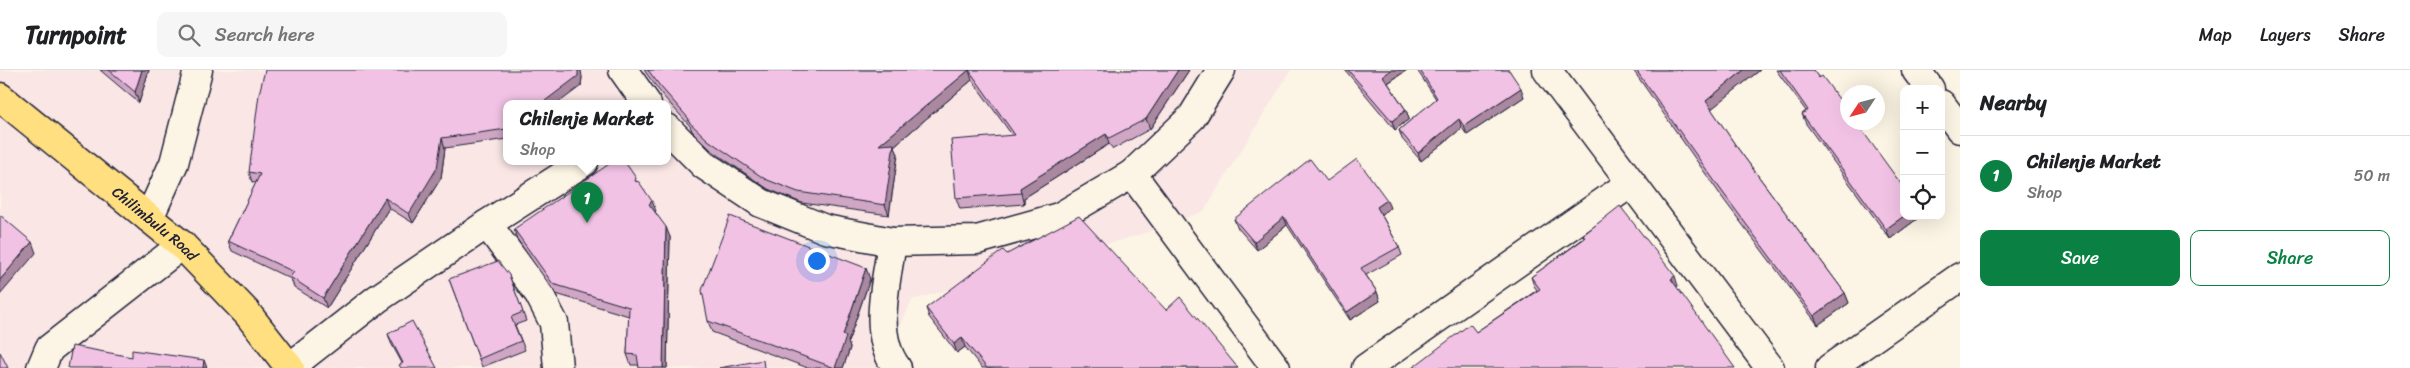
<!DOCTYPE html>
<meta charset="utf-8">
<style>
:root{--surface:#fff;--page:#f6f6f6;--text:#202124;--muted:#757577;--line:#e0e0e0;--accent:#0b8043}
body{margin:0;font-family:Sriracha,sans-serif;background:var(--page);color:var(--text)}
.controls{position:absolute;right:15px;top:15px;display:grid;overflow:hidden;border-radius:10px;box-shadow:0 5px 20px #0002}
.controls button{width:45px;height:45px;display:grid;place-items:center;padding:0;border:0;border-bottom:1px solid var(--line);background:var(--surface);color:var(--text);font:25px sans-serif}
.compass{position:absolute;left:1840px;top:15px;width:45px;height:45px;border-radius:50%;background:var(--surface);box-shadow:0 5px 20px #0002;rotate:234deg}
.you{position:absolute;left:816px;top:190px;width:18px;height:18px;margin:-12px;border:4px solid #fff;border-radius:50%;background:#1a73e8;box-shadow:0 0 0 8px #1a73e833}
.badge{display:grid;place-items:center;width:32px;height:32px;border-radius:50%;background:var(--accent);color:#fff;font-size:16px;font-weight:700}
.pin{position:absolute;translate:-50% -41px;filter:drop-shadow(0 1px 2px #0008)}
.pin::after{content:'';position:absolute;top:26px;width:18px;height:15px;background:inherit;clip-path:polygon(0 0,100% 0,50% 100%)}
.popup{position:absolute;left:503px;top:30px;width:168px;height:65px;box-sizing:border-box;display:grid;place-content:center;border-radius:10px;background:var(--surface);filter:drop-shadow(0 1px 4px #0005);font-size:16px;white-space:nowrap;color:var(--muted)}
.popup b{font-size:19px;color:var(--text)}
.popup::after{content:'';position:absolute;left:50%;top:100%;margin-left:-10px;border:10px solid transparent;border-top-color:var(--surface)}
.list{margin:0;padding:0;list-style:none}
h2{display:flex;justify-content:space-between;align-items:center;height:65px;margin:0;padding:0 20px;font-size:21px}
h2 small{font-size:16px;font-weight:400;color:var(--muted)}
.list li{display:grid;grid-template-columns:32px 1fr auto;gap:15px;align-items:center;box-sizing:border-box;height:80px;padding:0 20px;border-top:1px solid var(--line)}
.list b{display:block;font-size:19px;white-space:nowrap}
.list p{margin:0;font-size:16px;white-space:nowrap;color:var(--muted)}
.list em{font-size:16px;font-style:normal;color:var(--muted)}
.actions{display:flex;gap:10px;padding:15px 20px}
.actions a{flex:1;padding:11px 0;border:1px solid var(--accent);border-radius:10px;text-align:center;font-size:18px;color:var(--accent)}
.actions .main{background:var(--accent);color:#fff}
.icon{flex:none;width:28px;height:28px;fill:none;stroke:currentColor;stroke-width:2;stroke-linecap:round;stroke-linejoin:round}
.map{position:relative;flex:none;width:1960px;height:298px;overflow:hidden}
header{display:flex;align-items:center;gap:30px;box-sizing:border-box;height:70px;padding:0 25px;background:var(--surface);border-bottom:1px solid var(--line)}
header strong{font-size:24px}
nav{display:flex;gap:28px;margin-inline-start:auto;font-size:18px}
.search{width:350px;height:45px;background:var(--page);display:flex;align-items:center;gap:12px;box-sizing:border-box;padding:0 18px;border-radius:10px;color:var(--muted);font-size:19px}
main{display:flex}
aside{flex:1;background:var(--surface)}
.map>svg:first-child{display:block}
.built{fill:#f9e6e5;fill-rule:evenodd}
.lines{fill:none;stroke-linecap:round;stroke-linejoin:round}
.minor-casing{stroke:#22223b;stroke-width:31}
.major-casing{stroke:#22223b;stroke-width:31}
.minor{stroke:#fcf5e5;stroke-width:28}
.major{stroke:#ffdf80;stroke-width:28}
.wall{fill:#cfa7c4;stroke:#22223b}
.shaded-wall{fill:#a988a0;stroke:#22223b}
.building{fill:#f1c2e4;stroke:#22223b}
.labels{text-anchor:middle;dominant-baseline:central;stroke-width:4;stroke-linejoin:round;paint-order:stroke}
.street-label{font-size:15px;fill:#22223b;stroke:#fcf5e5}
</style>
<header>
<strong>Turnpoint</strong>
<div class="search"><svg class="icon" aria-label="search" viewBox="0 0 24 24"><circle cx="10" cy="10" r="6"/><path d="M15 15l6 6"/></svg>Search here</div>
<nav><a>Map</a><a>Layers</a><a>Share</a></nav>
</header>
<main>
<div class="map">
<svg width="1960" height="298" viewBox="0 0 1960 298">
<rect width="100%" height="100%" fill="#fcf5e5"/>
<filter id="ink" filterUnits="userSpaceOnUse"><feTurbulence type="fractalNoise" baseFrequency=".02" numOctaves="2"/><feDisplacementMap in="SourceGraphic" scale="10" xChannelSelector="R" yChannelSelector="G"/><feConvolveMatrix kernelMatrix="1 2 1 2 8 2 1 2 1" color-interpolation-filters="sRGB"/></filter>
<g filter="url(#ink)">
<path class="built" d="M0 0H1291L1204 141 1142 164 912 230 881 298H0ZM507 34H667V92H507Z"/>
<g class="lines">
<defs>
<g id="minor">
<path d="M623 0 647 34"/>
<path d="M1547 0 1770 298"/>
<path d="M1916 0 1930 19"/>
<path d="M1941 34 1960 59"/>
<path d="M667 58 704 95 761 133 825 159 892 172 977 170 1059 147 1132 104 1192 47 1221 0"/>
<path d="M1132 104 1276 298"/>
<path d="M149 148 174 93 198 0"/>
<path d="M487 154 539 224 554 253 558 298"/>
<path d="M892 172C887 211 871 264 897 298"/>
<path d="M290 297 377 229 487 154 584 92"/>
<path d="M41 298 49 279 182 175"/>
<path d="M1366 298 1631 113"/>
<path d="M1830 298 1960 207"/>
</g>
<g id="major">
<path id="s1" d="M0 27 182 175 247 243 290 298"/>
</g>
</defs>
<use href="#minor" class="minor-casing"/>
<use href="#major" class="major-casing"/>
<use href="#minor" class="minor"/>
<use href="#major" class="major"/>
</g>
<g class="wall">
<path d="M100 0H149L139 33Z"/>
<path d="M644 0H1189L1150 59 1113 79 1109 74 1024 128V134L960 139 956 128 1012 65 972 10 894 76 898 84 889 145 802 133 768 119 711 80 692 61 690 56 663 26Z"/>
<path d="M1345 0H1407L1388 13 1406 40 1409 49 1395 60Z"/>
<path d="M1417 0H1509L1524 27 1467 65 1462 58 1421 91 1402 69 1399 60 1436 29Z"/>
<path d="M1633 0H1760L1711 39 1736 76 1845 223 1849 233 1818 255 1724 130Z"/>
<path d="M1776 0H1813L1921 146 1890 169 1806 54 1802 44 1806 41Z"/>
<path d="M582 7 581 16 507 34V69L445 78 441 108 413 153 389 138 327 238 294 217 291 209 232 181 228 171 256 113 252 112 249 102Z"/>
<path d="M637 111 670 167 667 298H639V295H631L627 284 629 246 556 224 517 169 514 159Z"/>
<path d="M1390 138 1381 144 1399 177 1402 185 1366 205 1377 222 1380 231 1350 250 1287 155 1257 180 1237 157 1234 149Z"/>
<path d="M1583 165 1678 216 1476 262 1537 220 1534 216 1531 207 1584 168Z"/>
<path d="M1007 184 1166 240 1238 298H982L965 277 957 283 929 247 926 238Z"/>
<path d="M509 205 526 251 515 255 525 280 482 297 449 209Z"/>
<path d="M870 209 848 272 850 278 843 298H808L712 262 708 251Z"/>
<path d="M388 264 437 298 402 293 391 273Z"/>
</g>
<g class="shaded-wall">
<path d="M142 0H149L139 33 135 22Z"/>
<path d="M578 0H581L582 7 581 16 557 34H541Z"/>
<path d="M969 0 972 10 894 76 898 84 889 145 885 135 879 75Z"/>
<path d="M1178 0H1189L1150 59 1146 49Z"/>
<path d="M1391 0H1407L1386 14 1383 6Z"/>
<path d="M1744 0H1760L1709 41 1706 31Z"/>
<path d="M1521 18 1524 27 1467 65 1464 56Z"/>
<path d="M1406 40 1409 49 1395 60 1392 51Z"/>
<path d="M1459 49 1462 58 1421 91 1418 83Z"/>
<path d="M1106 64 1109 74 1024 128V134L1021 123 1020 118Z"/>
<path d="M442 68 445 78 441 108 413 153 409 144Z"/>
<path d="M385 128 389 138 327 238 323 228Z"/>
<path d="M1387 130 1390 138 1380 145 1377 137Z"/>
<path d="M652 131 656 141 652 144 649 134Z"/>
<path d="M1904 146H1921L1890 169 1886 159Z"/>
<path d="M1284 147 1287 155 1257 180 1254 172Z"/>
<path d="M666 157 670 167 667 298H663Z"/>
<path d="M32 172 36 183 0 225V210Z"/>
<path d="M866 198 870 209 848 272 850 278 843 298H835L843 265Z"/>
<path d="M1675 206 1678 216 1675 218 1671 209Z"/>
<path d="M1377 222 1380 231 1350 250 1347 242Z"/>
<path d="M1845 223 1849 233 1818 255 1814 246Z"/>
<path d="M962 268 965 277 957 283 954 274Z"/>
<path d="M204 290 207 298H203Z"/>
</g>
<g class="building">
<path d="M109 0H142L135 22Z"/>
<path d="M265 0H578V6L541 34H507V59L442 68 437 98 409 144 385 128 323 228 290 207 294 202 228 171 260 104 249 102 259 24Z"/>
<path d="M648 0H1178L1146 49 1109 68 1106 64 1020 118 1021 123 956 128 951 70 1015 65 969 0 879 75 894 74 885 135 798 122 765 109 708 70 688 51 689 49 660 16Z"/>
<path d="M1348 0H1391L1383 6 1406 40 1392 51Z"/>
<path d="M1420 0H1509L1521 18 1464 56 1459 49 1418 83 1399 60 1437 28Z"/>
<path d="M1636 0H1744L1706 31 1736 76 1845 223 1814 246 1721 120Z"/>
<path d="M1780 0H1813L1819 8 1822 6 1848 41V52H1856L1904 118V146L1886 159 1802 44 1808 40Z"/>
<path d="M1310 89 1327 111 1357 89 1387 130 1377 137 1399 177 1361 198 1377 222 1347 242 1284 147 1254 172 1234 149Z"/>
<path d="M612 92H625L636 108 635 111 639 112 652 131 649 134 666 157 663 298H639L637 285 627 284 629 237 553 214 514 159Z"/>
<path d="M1620 136 1675 206 1671 209 1735 298H1412L1470 254 1476 262 1540 219 1531 207 1585 168 1583 165Z"/>
<path d="M0 145 32 172 0 210Z"/>
<path d="M730 146 866 198 843 265 846 267 835 298 708 251 702 220Z"/>
<path d="M1079 146 1166 240 1180 227 1238 298H987L962 268 954 274 926 238 1003 180 1007 184Z"/>
<path d="M498 191 509 205 523 242 511 247 521 271 479 289 449 209Z"/>
<path d="M412 251 437 298H401L399 295 403 293 388 264Z"/>
<path d="M72 276 132 287V280L204 290 203 298H68Z"/>
<path d="M0 282 8 298H0Z"/>
<path d="M763 290 764 298H719Z"/>
</g>
</g>
<g class="labels">
<g class="street-label">
<text stroke="none"><textPath href="#s1" startOffset="200">Chilimbulu Road</textPath></text>
</g>
</g>
</svg>
<div class="controls">
<button>+</button>
<button>−</button>
<button><svg class="icon" aria-label="locate" viewBox="0 0 24 24"><circle cx="12" cy="12" r="6"/><path d="M12 2v4M12 18v4M2 12h4M18 12h4"/></svg></button>
</div>
<svg class="compass" viewBox="-18 -18 36 36"><path d="M0-13l5 13h-10z" fill="#e53935"/><path d="M0 13l5-13h-10z" fill="#757577"/></svg>
<div class="you"></div>
<div class="pin badge" style="left:587px;top:153px">1</div>
<div class="popup"><b>Chilenje Market</b>Shop</div>
</div>
<aside>
<h2>Nearby<small></small></h2>
<ul class="list">
<li><span class="badge">1</span><div><b>Chilenje Market</b><p>Shop</p></div><em>50 m</em></li>
</ul>
<div class="actions"><a class="main">Save</a><a>Share</a></div>
</aside>
</main>
